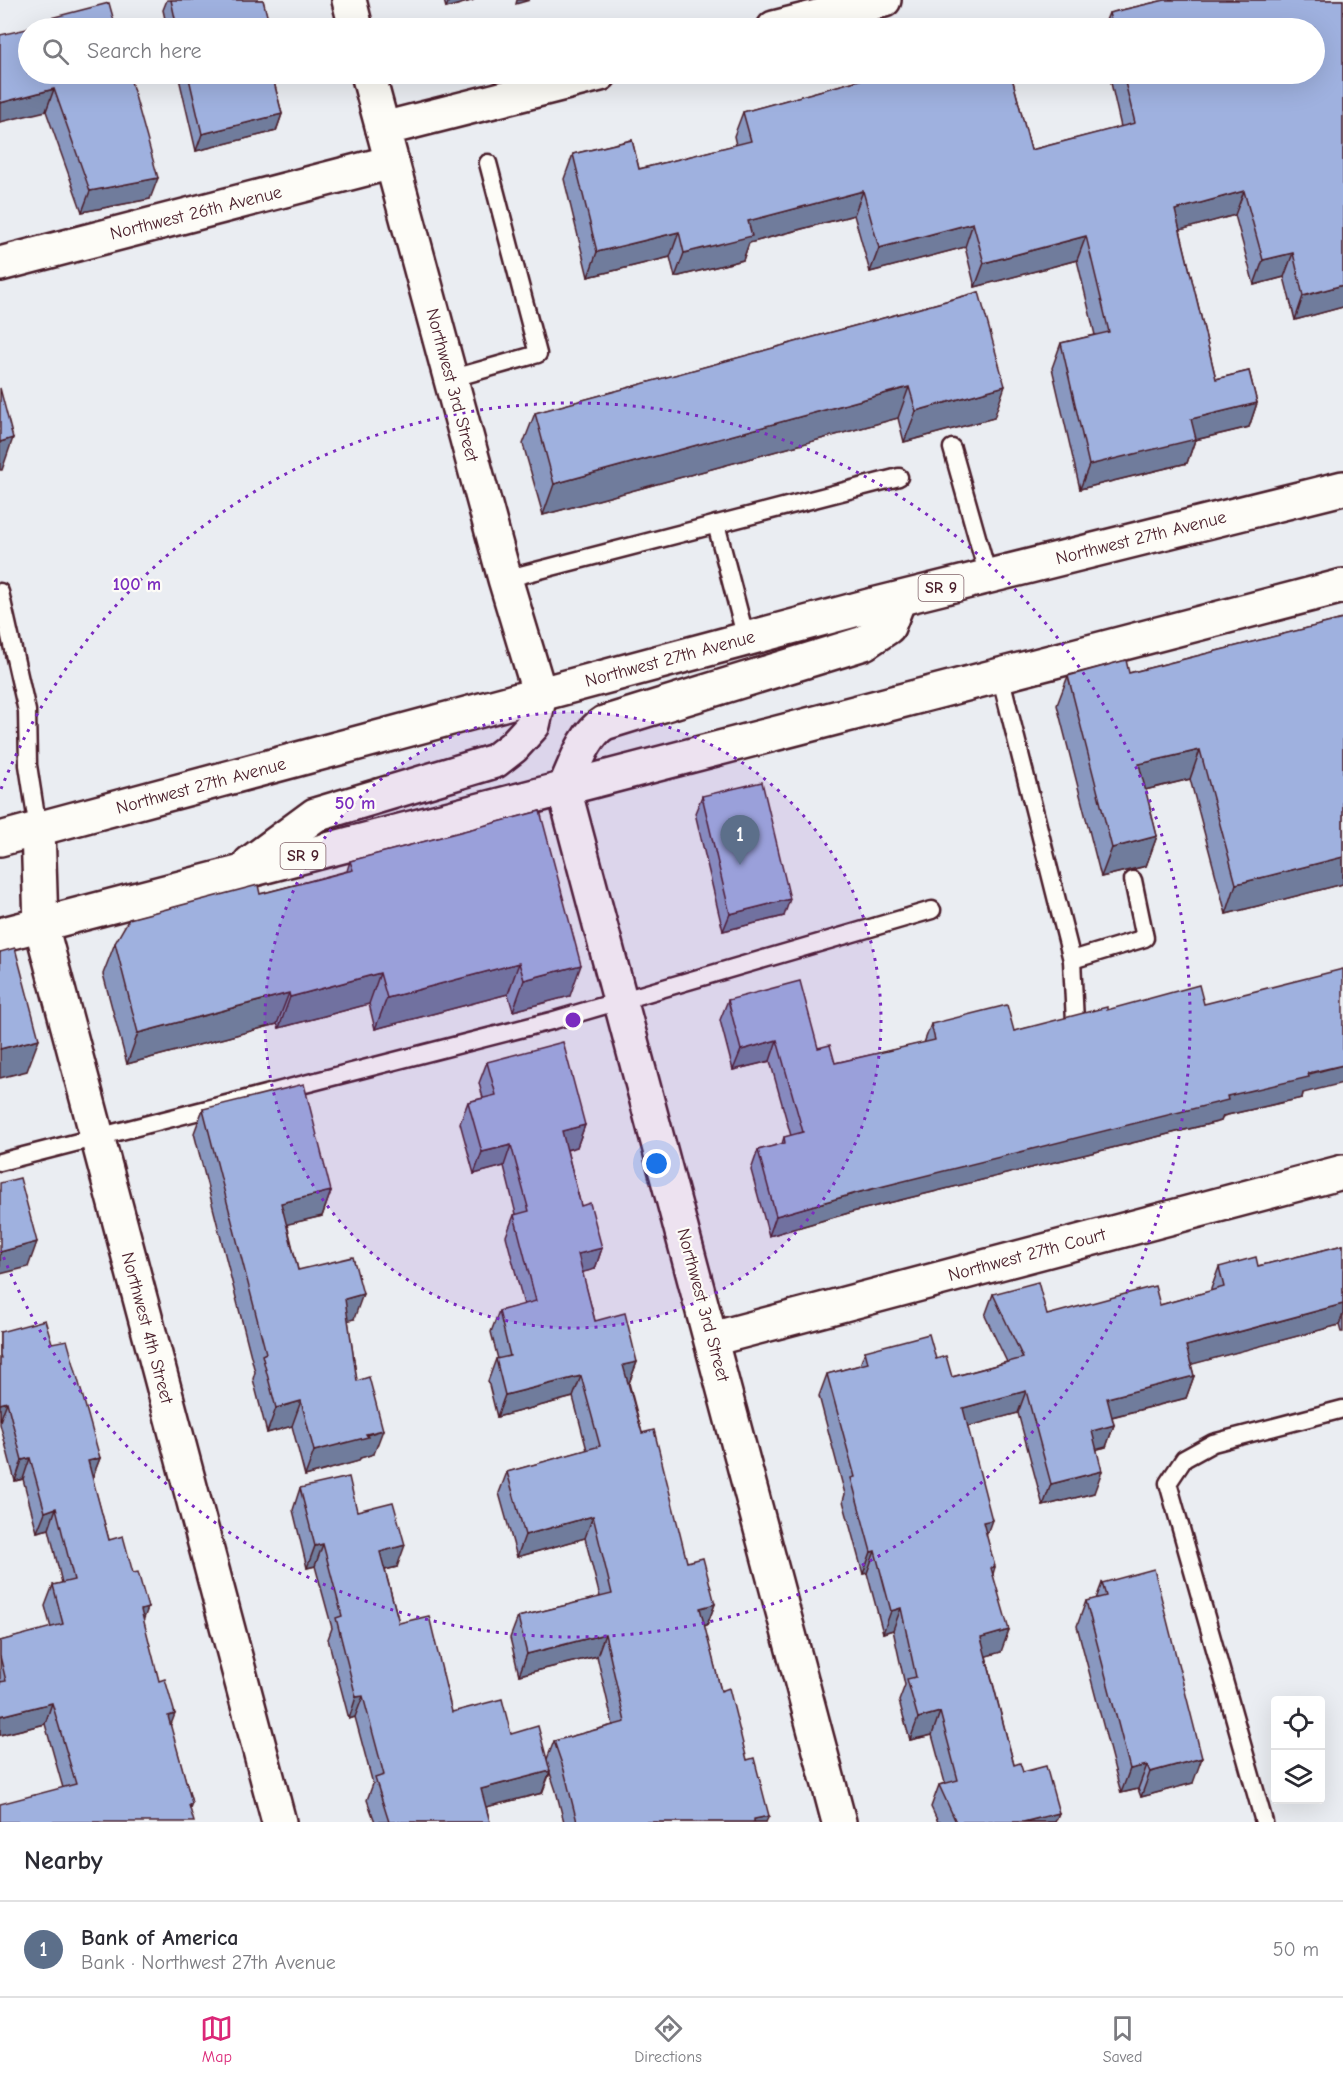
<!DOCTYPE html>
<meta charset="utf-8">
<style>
:root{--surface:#fff;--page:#f2f2f3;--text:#2b2b33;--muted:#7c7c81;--line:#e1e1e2;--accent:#db2777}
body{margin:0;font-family:"Comic Neue",sans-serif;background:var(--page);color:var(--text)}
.controls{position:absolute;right:18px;bottom:18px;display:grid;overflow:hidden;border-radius:6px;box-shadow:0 6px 24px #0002}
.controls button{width:54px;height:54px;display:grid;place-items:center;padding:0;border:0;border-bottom:2px solid var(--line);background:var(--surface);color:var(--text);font:30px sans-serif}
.you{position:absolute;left:657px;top:1164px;width:21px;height:21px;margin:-15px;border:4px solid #fff;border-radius:50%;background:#1a73e8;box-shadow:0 0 0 9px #1a73e833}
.badge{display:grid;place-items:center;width:39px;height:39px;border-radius:50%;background:var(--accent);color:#fff;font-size:20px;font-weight:700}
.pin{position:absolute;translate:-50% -50px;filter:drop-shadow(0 2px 3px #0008)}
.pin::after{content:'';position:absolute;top:32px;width:21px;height:18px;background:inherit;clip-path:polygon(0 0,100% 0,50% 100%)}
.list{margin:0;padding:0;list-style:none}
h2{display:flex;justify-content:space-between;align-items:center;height:78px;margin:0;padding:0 24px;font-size:26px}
h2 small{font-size:20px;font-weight:400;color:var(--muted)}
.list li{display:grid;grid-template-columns:39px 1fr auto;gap:18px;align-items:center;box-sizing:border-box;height:96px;padding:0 24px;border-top:2px solid var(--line)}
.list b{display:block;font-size:22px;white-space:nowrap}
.list p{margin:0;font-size:20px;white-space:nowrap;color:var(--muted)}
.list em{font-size:20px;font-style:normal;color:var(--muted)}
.icon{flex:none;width:33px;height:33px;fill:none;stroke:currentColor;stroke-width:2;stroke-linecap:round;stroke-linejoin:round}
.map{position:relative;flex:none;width:1343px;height:1822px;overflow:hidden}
.search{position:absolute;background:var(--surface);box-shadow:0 6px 24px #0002;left:18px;right:18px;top:18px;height:66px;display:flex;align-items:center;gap:15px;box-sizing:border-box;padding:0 21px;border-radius:33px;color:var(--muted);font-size:22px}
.sheet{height:174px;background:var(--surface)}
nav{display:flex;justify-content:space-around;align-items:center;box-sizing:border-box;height:84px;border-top:2px solid var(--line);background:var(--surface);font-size:16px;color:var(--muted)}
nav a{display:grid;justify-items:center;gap:3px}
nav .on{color:var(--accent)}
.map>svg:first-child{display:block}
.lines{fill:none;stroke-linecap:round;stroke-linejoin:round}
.service-casing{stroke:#4a1f2b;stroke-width:21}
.minor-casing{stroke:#4a1f2b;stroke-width:38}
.trunk-casing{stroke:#4a1f2b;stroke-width:38}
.service{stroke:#fdfcf7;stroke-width:16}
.minor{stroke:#fdfcf7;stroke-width:33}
.trunk{stroke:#fdfcf7;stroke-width:33}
.wall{fill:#8998c0;stroke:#4a1f2b;stroke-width:1.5}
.shaded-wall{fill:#6f7c9c;stroke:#4a1f2b;stroke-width:1.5}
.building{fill:#9fb1df;stroke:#4a1f2b;stroke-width:1.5}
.ring{fill:none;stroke:#7b2cbf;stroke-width:3;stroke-dasharray:3 6}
.labels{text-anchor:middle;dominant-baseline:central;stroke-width:4.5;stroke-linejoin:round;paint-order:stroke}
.shield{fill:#fdfcf7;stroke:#806168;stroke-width:1.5}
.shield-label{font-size:16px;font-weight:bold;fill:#4a1f2b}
.street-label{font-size:18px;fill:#4a1f2b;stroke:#fdfcf7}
.centre{fill:#7b2cbf;stroke:#fdfcf7;stroke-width:3}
.ring-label{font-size:18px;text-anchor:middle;font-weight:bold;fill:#7b2cbf;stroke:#fdfcf7;stroke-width:4.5;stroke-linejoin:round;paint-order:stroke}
</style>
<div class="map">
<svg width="1343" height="1822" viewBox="0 0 1343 1822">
<rect width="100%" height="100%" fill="#eaedf2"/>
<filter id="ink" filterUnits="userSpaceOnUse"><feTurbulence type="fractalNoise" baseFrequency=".0167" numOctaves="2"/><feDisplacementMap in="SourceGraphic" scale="12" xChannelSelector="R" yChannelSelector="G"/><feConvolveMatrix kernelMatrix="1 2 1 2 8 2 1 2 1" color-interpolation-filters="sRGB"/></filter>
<g filter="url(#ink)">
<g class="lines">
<defs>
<g id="service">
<path d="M450 379 538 354 488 163"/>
<path d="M952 448 988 576"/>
<path d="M716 524 746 639"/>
<path d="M505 579 899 477"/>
<path d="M0 592 27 711 28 765 38 829"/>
<path d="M1000 675 1072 960 1075 1022"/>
<path d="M1072 960 1145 938 1133 880"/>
<path d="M0 1162 551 1021 932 910"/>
<path d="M1264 1822 1168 1483 1184 1459 1213 1443 1343 1409"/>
</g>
<g id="minor">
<path d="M349 0 356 28"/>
<path d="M774 28 884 0"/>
<path d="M368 74 505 579 540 695"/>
<path d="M383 129 600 74"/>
<path d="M0 264 392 162"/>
<path d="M564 789 839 1822"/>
<path d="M38 829 41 925 279 1822"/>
<path d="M712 1339 1343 1172"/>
</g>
<g id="trunk">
<path d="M564 789C575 767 583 736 604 723L864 643 888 627 899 599"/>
<path d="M0 839 869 606 1343 488"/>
<path d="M250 863 315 815 495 761 513 747 533 725 540 695"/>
<path d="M0 935 1343 586"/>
</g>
</defs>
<use href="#service" class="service-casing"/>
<use href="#minor" class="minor-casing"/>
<use href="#trunk" class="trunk-casing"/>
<use href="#service" class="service"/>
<use href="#minor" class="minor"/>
<use href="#trunk" class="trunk"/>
</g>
<g class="wall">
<path d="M167 0H263L269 28H167L163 10Z"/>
<path d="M444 0H474L446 8Z"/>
<path d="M1165 0H1343V307L1295 320 1284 277 1254 285 1235 215 1180 230 1216 379 1249 371 1257 403 1249 427 1195 440 1187 463 1080 489 1052 368 1061 343 1095 335 1077 260 975 287 965 247 870 272 854 215 749 243 743 260 675 277 670 257 588 277 564 179 573 154 632 140 639 169 736 145 734 136 743 112 881 74H1011L1031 150 1121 127 1109 74H1314V28H1103L1109 13Z"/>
<path d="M35 22 129 74 150 199 82 212 46 111 33 27Z"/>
<path d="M178 74H272L282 114 276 131 196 151Z"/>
<path d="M979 292 994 418 904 442 898 418 543 515 523 444 535 413Z"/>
<path d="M1343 619V884L1226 914 1190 779 1145 790 1157 836 1146 866 1101 877 1057 705 1068 676 1129 673Z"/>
<path d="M702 796 784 916 723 931 695 813Z"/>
<path d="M540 811 570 996 513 1011 508 994 375 1029 369 1004 279 1028 277 1024 127 1064 103 974 115 943 260 894 347 871 350 861Z"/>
<path d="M728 1000 818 1048 835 1063 924 1043 931 1024 1014 1031 1107 1010 1204 1004 1303 1093 1302 1098 1223 1116 1221 1121 852 1212 769 1236 751 1170 758 1150 782 1144 784 1137 791 1136 770 1061 733 1070 720 1020Z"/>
<path d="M487 1062 585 1125 577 1147 567 1150 581 1206 602 1248 595 1269 582 1272 595 1321 637 1362 629 1383 642 1433 687 1562 715 1604 707 1625 704 1626 721 1691 747 1760 766 1822H564L556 1791 550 1773 542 1793 486 1807 490 1822H375L367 1800 373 1784 355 1717 349 1719 328 1639 332 1628 315 1566 307 1568 293 1510 300 1488 357 1511 397 1567 385 1570 399 1623 452 1712 511 1734 547 1759 554 1741 613 1725 597 1656 519 1675 510 1638 518 1617 600 1597 585 1538 517 1557 499 1493 507 1472 587 1450 573 1397 497 1417 488 1381 496 1359H498L491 1332 499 1311 524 1305 506 1236 514 1215 516 1214 504 1166 474 1174 460 1123 468 1102 483 1098 479 1083Z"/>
<path d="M203 1109 331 1191 322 1216 287 1224 298 1270 354 1319 348 1320 357 1381 374 1454 360 1458 359 1461 305 1476 292 1426 267 1433 253 1379 255 1372 194 1133Z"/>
<path d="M1343 1245V1332H1341L1339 1325 1191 1364 1194 1376 1186 1398 1112 1417 1114 1425 1106 1447 1097 1449 1094 1493 1043 1506 1018 1413 967 1426 986 1535 995 1567 993 1574 1001 1652 986 1656 1014 1765 1023 1772 1059 1813 1055 1822H938L931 1807 939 1785 945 1783 932 1735 910 1740 899 1701 905 1685 893 1630 883 1633 867 1573 863 1574 843 1501 845 1494 819 1396 827 1374 860 1365 865 1351 936 1359 952 1377 1007 1362 985 1316 993 1294 1047 1315 1160 1305 1211 1291V1289L1219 1267 1258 1266 1308 1254Z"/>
<path d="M0 1332 52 1343 100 1458 92 1478 109 1540 143 1620 170 1726 192 1803 190 1808 63 1788 45 1724 0 1735V1641L51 1628 45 1606 53 1585 62 1583 49 1529 37 1532 23 1479 15 1481 0 1424Z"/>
<path d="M1102 1583 1193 1783 1141 1797 1138 1789 1121 1793 1077 1626 1086 1601 1096 1599Z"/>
</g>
<g class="shaded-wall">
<path d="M449 0H474L446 8Z"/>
<path d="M517 0H530L516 4Z"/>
<path d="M54 89 46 111 0 122V103Z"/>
<path d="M282 114 276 131 196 151 202 134Z"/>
<path d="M158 178 150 199 82 212 90 191Z"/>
<path d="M863 191 854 215 749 243 743 260 675 277 684 253 748 221Z"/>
<path d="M1244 191 1235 215 1166 234 1175 210Z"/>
<path d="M973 223 965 247 870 272 879 248Z"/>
<path d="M679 232 670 257 588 277 597 252Z"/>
<path d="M1086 236 1077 260 975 287 984 263Z"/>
<path d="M1293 253 1284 277 1254 285 1263 260Z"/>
<path d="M1343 285V307L1295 320 1303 296Z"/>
<path d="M1005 386 994 418 904 442 916 411Z"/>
<path d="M909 387 898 418 543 515 554 484Z"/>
<path d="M1257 403 1249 427 1195 440 1187 463 1080 489 1089 465 1191 419Z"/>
<path d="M13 438 2 470H0V442Z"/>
<path d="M1200 750 1190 779 1128 794 1139 764Z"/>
<path d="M1157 836 1146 866 1101 877 1112 848Z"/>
<path d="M1343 857V884L1226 914 1236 884Z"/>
<path d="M790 899 784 916 723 931 730 914Z"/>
<path d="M519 963 508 994 375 1029 387 998Z"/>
<path d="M581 965 570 996 513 1011 524 980Z"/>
<path d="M380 973 369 1004 279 1028 290 997Z"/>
<path d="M289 993 277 1024 127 1064 138 1033Z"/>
<path d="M39 1039 27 1071 0 1078V1049Z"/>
<path d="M777 1040 770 1061 733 1070 741 1050Z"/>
<path d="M1343 1065V1083L1303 1093 1302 1098 1223 1116 1221 1121 852 1212 769 1236 776 1216 860 1192 1227 1096Z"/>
<path d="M585 1125 577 1147 554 1153 562 1131Z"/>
<path d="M511 1145 504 1166 474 1174 482 1152Z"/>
<path d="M331 1191 322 1216 272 1228 281 1203Z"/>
<path d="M37 1242 28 1267 0 1274V1252Z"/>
<path d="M602 1248 595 1269 570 1276 578 1254Z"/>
<path d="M363 1294 354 1319 336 1324 345 1299Z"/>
<path d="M1343 1304V1314L1339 1325 1178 1368 1186 1346Z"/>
<path d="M637 1362 629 1383 616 1386 623 1365Z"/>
<path d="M581 1376 573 1397 497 1417 505 1395Z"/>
<path d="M1194 1376 1186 1398 1099 1420 1107 1398Z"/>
<path d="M1026 1391 1018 1413 955 1430 963 1408Z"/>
<path d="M301 1401 292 1426 267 1433 276 1408Z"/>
<path d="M7 1402 0 1421V1404Z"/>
<path d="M1114 1425 1106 1447 1084 1453 1092 1431Z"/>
<path d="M383 1430 374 1454 360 1458 359 1461 305 1476 314 1451Z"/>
<path d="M30 1458 23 1479 15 1481 22 1460Z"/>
<path d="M100 1458 92 1479 88 1461Z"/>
<path d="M1102 1471 1094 1493 1043 1506 1051 1484Z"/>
<path d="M56 1508 49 1529 37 1532 45 1512Z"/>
<path d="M593 1516 585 1538 517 1557 525 1535Z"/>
<path d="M992 1520 984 1542 983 1522Z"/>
<path d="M323 1544 315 1566 307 1568 315 1546Z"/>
<path d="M405 1545 397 1567 372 1573 380 1552Z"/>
<path d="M875 1551 867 1573 863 1574 871 1552Z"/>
<path d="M715 1604 707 1625 692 1629 700 1608Z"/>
<path d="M148 1608 140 1629 141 1610Z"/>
<path d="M901 1608 893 1630 883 1633 891 1611Z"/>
<path d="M1009 1630 1001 1652 973 1660 981 1638Z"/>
<path d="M605 1634 597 1656 519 1675 527 1654Z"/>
<path d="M363 1696 355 1717 349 1719 356 1697Z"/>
<path d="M52 1703 45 1724 0 1735V1716Z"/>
<path d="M940 1712 932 1735 910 1740 918 1718Z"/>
<path d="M175 1714 167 1735 168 1716Z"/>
<path d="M1202 1758 1193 1783 1141 1797 1150 1772Z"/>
<path d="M1147 1765 1138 1789 1121 1793 1130 1769Z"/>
<path d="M550 1771 542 1793 474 1810 481 1789Z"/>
<path d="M1059 1813 1055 1822H1023Z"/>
<path d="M769 1816 766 1822H753L754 1819Z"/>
</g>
<g class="building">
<path d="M171 0H263L270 27 265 28H177Z"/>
<path d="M1165 0H1343V285L1303 296 1293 253 1263 260 1244 191 1175 210 1216 379 1249 371 1257 403 1191 419 1196 439 1089 465 1061 343 1109 332 1086 236 984 263 973 223 879 248 863 191 748 221 752 236 684 253 679 232 597 252 573 154 632 140 639 169 751 141 743 112 881 74H1011L1031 150 1135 123 1123 74H1314V28H1113L1109 13Z"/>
<path d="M109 3 116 28H28V74H129L158 178 90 191 54 89 0 103V35L36 27 35 22Z"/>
<path d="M188 74H272L282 114 202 134Z"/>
<path d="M979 292 1005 386 916 411 909 387 554 484 535 413Z"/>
<path d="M0 388 13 438 0 442Z"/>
<path d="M1343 619V857L1236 884 1200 750 1139 764 1157 836 1112 848 1068 676 1126 660 1129 673Z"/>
<path d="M762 782 790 899 730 914 702 796Z"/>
<path d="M540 811 581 965 524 980 519 963 387 998 380 973 290 997 289 993 138 1033 115 943 129 919 258 885 260 894 353 870 350 861Z"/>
<path d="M15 948 39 1039 0 1049V952Z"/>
<path d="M1343 969V1065L1308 1073 1309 1077 1227 1096 1228 1100 860 1192 776 1216 758 1150 785 1143 784 1137 803 1132 777 1040 741 1050 728 1000 800 981 818 1048 830 1045 835 1063 935 1040 931 1024 1007 1005 1014 1031 1107 1007V1010L1199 985 1204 1004Z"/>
<path d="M563 1042 585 1125 562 1131 581 1206 590 1203 602 1248 578 1254 595 1321 625 1313 637 1362 623 1365 642 1433 654 1430 687 1562 703 1558 715 1604 700 1608 721 1691 729 1688 747 1760 754 1758 769 1816 754 1819V1822H577L564 1770 554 1741 625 1722 605 1634 527 1654 518 1617 612 1594 593 1516 525 1535 507 1472 600 1446 581 1376 505 1395 496 1359 510 1356 499 1311 536 1301 514 1215 529 1211 511 1145 482 1152 468 1102 496 1095 487 1062Z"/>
<path d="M304 1084 331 1191 281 1203 298 1270 353 1257 363 1294 345 1299 357 1381 369 1377 383 1430 366 1434 368 1437 314 1451 301 1401 276 1408 262 1355 266 1353 203 1109Z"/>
<path d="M20 1178 37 1242 0 1252V1183Z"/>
<path d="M1343 1245V1304L1186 1346 1194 1376 1107 1398 1114 1425 1092 1431 1102 1471 1051 1484 1026 1391 963 1408 992 1520 983 1522 995 1567 991 1568 1009 1630 981 1638 1014 1765 1020 1763 1023 1772 1046 1766 1059 1813 1023 1822H956L939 1785 958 1780 940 1712 918 1718 907 1679 916 1677 901 1608 891 1611 875 1551 871 1552 851 1478 855 1477 827 1374 868 1363 865 1351 929 1334 936 1359 946 1356 952 1377 1023 1358 993 1294 1038 1282 1047 1315 1155 1286 1160 1305 1224 1287 1219 1267 1256 1257 1258 1266 1308 1254Z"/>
<path d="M45 1320 52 1343 67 1340 100 1458 88 1461 109 1540 123 1536 133 1573 138 1572 148 1608 141 1610 159 1681 165 1679 175 1714 168 1716 192 1803 189 1805 194 1822H0V1804L76 1784 52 1703 0 1716V1682L6 1681 0 1656V1641L63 1624 53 1585 74 1580 56 1508 45 1512 30 1458 22 1460 7 1402 0 1404V1359L1 1358 0 1355V1332Z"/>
<path d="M349 1477 357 1511 393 1502 405 1545 380 1552 399 1623 429 1616 452 1712 502 1699 511 1734 538 1726 550 1771 481 1789 490 1822H389L375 1778 384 1775 363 1696 356 1697 336 1618 342 1616 323 1544 315 1546 300 1488Z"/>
<path d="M1154 1569 1202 1758 1150 1772 1147 1765 1130 1769 1086 1601 1106 1596 1102 1583Z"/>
</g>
</g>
<circle cx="573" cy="1020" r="308" fill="#7b2cbf" fill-opacity=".12"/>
<g class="ring">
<circle cx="573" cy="1020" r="308"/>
<path d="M1 789A617 617 0 1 1 1 1251"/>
</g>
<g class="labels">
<g class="shield">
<rect x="918.5" y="575" width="45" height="26" rx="4.5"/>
<rect x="280.5" y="843" width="45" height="26" rx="4.5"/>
</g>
<g class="shield-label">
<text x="941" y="588">SR 9</text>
<text x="303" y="856">SR 9</text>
</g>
<g class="street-label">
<text transform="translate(196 213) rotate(-14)">Northwest 26th Avenue</text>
<text transform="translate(452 385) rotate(75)">Northwest 3rd Street</text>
<text transform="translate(1141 538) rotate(-14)">Northwest 27th Avenue</text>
<text transform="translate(670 659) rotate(-15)">Northwest 27th Avenue</text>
<text transform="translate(201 786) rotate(-15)">Northwest 27th Avenue</text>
<text transform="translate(1027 1255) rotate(-15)">Northwest 27th Court</text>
<text transform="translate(703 1305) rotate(75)">Northwest 3rd Street</text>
<text transform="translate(147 1328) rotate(75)">Northwest 4th Street</text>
</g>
</g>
<circle cx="573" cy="1020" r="9" class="centre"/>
<g class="ring-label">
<text x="137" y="590">100 m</text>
<text x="355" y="809">50 m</text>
</g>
</svg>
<div class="controls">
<button><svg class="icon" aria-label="locate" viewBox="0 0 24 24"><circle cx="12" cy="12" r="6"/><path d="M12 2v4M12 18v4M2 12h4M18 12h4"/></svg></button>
<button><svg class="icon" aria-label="layers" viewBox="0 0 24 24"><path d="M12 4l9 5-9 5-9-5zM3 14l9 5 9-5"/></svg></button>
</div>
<div class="you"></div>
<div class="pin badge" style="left:740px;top:865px;background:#5c6f8a">1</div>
<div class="search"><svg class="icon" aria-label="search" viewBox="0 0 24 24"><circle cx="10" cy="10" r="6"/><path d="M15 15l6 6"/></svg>Search here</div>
</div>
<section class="sheet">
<h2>Nearby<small></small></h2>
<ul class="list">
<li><span class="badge" style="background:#5c6f8a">1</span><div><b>Bank of America</b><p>Bank · Northwest 27th Avenue</p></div><em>50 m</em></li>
</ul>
</section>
<nav>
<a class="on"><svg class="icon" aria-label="map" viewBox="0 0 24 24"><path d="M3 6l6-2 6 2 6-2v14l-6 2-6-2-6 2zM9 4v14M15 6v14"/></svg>Map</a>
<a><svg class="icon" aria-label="directions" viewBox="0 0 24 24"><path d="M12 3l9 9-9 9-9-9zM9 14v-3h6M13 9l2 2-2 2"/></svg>Directions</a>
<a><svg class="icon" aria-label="saved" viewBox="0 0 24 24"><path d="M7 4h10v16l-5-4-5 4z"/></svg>Saved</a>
</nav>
